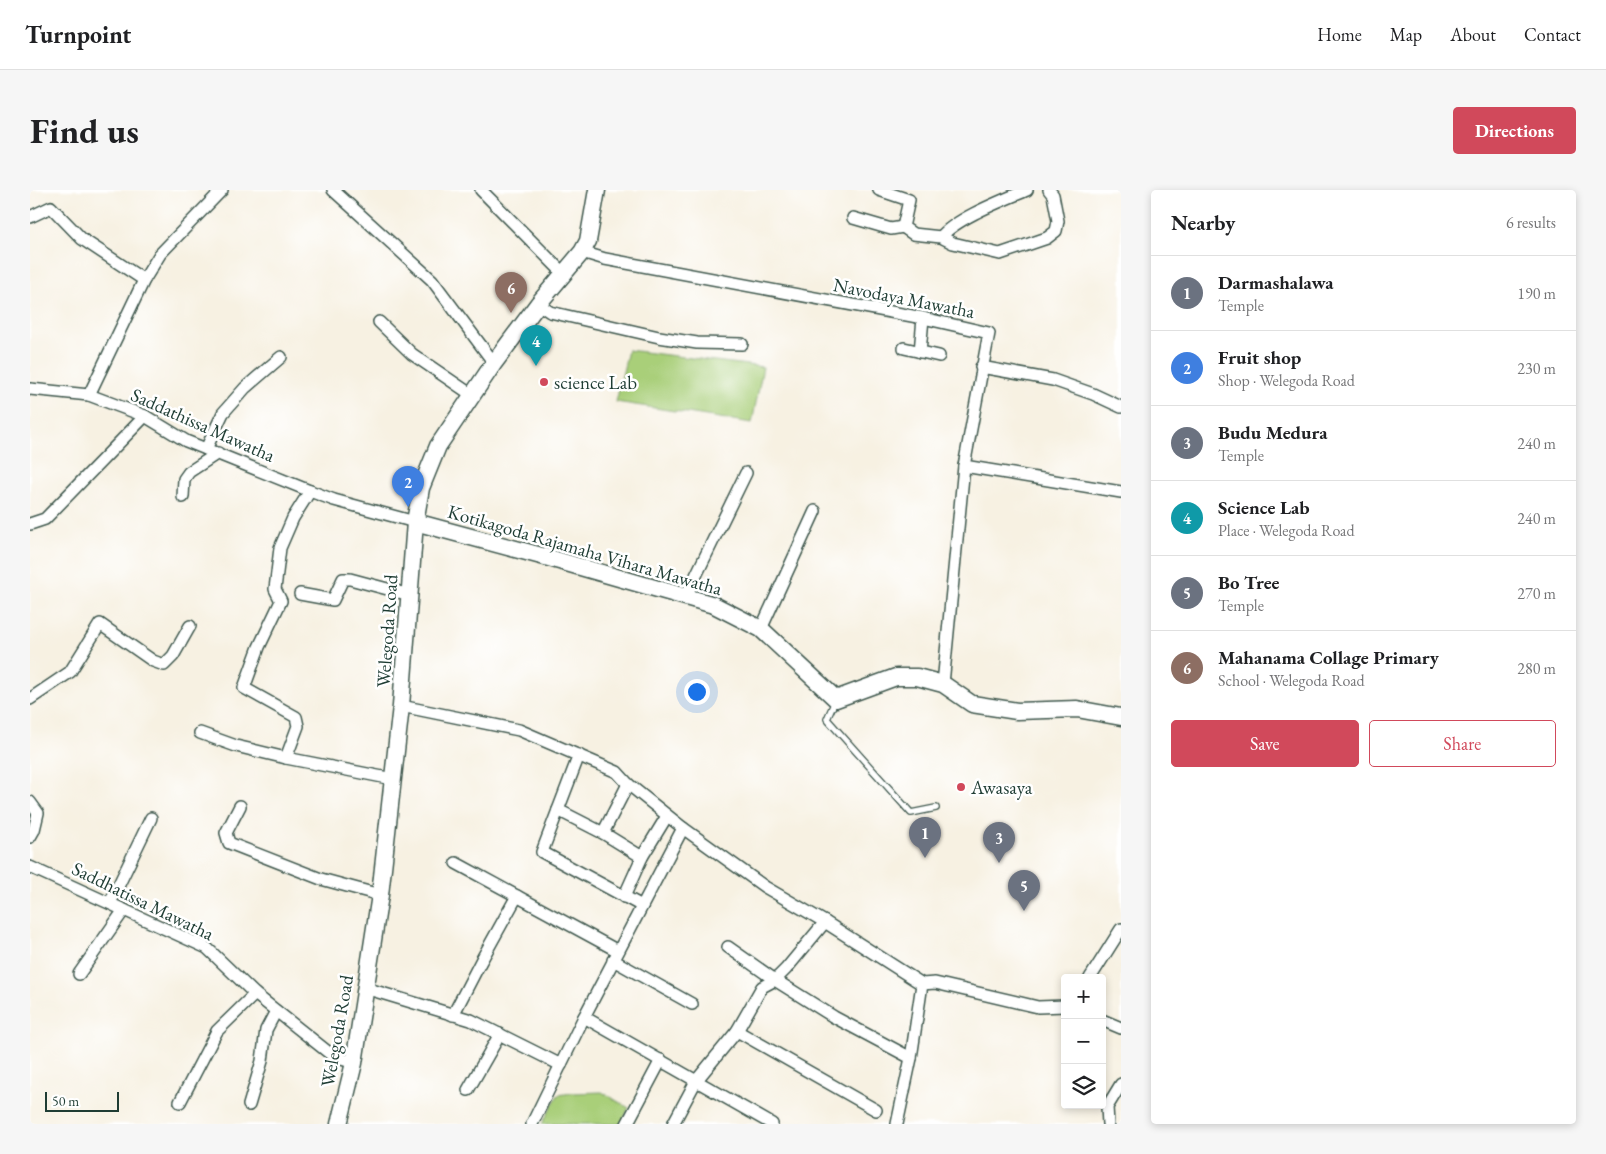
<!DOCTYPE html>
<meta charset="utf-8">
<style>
:root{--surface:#fff;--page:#f6f6f6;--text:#202124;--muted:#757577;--line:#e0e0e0;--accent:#d1495b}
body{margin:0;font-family:"EB Garamond",serif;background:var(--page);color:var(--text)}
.controls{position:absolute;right:15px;bottom:15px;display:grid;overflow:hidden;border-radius:5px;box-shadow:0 2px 8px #0003}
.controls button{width:45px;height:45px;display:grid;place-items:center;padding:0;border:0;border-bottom:1px solid var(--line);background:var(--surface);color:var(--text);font:25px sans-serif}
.scale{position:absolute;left:15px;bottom:12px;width:74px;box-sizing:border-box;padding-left:5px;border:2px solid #1f3d34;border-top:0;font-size:14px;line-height:18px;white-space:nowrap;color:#1f3d34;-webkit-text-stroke:4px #fff;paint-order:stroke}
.you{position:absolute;left:666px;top:501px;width:18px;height:18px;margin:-12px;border:4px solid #fff;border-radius:50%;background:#1a73e8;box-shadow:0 0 0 8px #1a73e833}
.badge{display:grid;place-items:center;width:32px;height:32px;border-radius:50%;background:var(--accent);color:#fff;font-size:16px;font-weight:700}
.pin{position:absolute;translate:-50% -41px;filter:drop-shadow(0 1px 2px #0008)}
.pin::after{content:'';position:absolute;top:26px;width:18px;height:15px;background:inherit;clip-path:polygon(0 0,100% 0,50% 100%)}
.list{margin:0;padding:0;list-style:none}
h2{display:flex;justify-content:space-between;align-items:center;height:65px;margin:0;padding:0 20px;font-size:21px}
h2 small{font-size:16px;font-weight:400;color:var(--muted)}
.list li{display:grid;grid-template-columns:32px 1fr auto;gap:15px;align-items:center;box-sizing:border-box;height:75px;padding:0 20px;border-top:1px solid var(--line)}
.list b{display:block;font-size:19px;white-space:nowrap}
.list p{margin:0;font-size:16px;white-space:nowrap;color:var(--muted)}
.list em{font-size:16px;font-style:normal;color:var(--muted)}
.actions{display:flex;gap:10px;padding:15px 20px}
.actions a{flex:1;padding:11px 0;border:1px solid var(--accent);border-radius:5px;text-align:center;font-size:18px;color:var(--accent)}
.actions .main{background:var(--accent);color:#fff}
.icon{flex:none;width:28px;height:28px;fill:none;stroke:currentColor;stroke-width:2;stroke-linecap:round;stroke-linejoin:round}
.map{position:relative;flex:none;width:1091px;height:934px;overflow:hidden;border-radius:5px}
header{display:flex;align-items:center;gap:30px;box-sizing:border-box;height:70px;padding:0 25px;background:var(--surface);border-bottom:1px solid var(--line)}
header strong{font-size:24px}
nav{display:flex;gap:28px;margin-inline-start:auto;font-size:18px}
.intro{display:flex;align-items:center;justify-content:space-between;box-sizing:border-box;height:120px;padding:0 30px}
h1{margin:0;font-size:35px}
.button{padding:12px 22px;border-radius:5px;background:var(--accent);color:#fff;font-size:18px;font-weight:700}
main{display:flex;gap:30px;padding:0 30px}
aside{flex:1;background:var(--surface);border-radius:5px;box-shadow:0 2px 8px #0003}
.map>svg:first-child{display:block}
.green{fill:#a9cf79;stroke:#648656}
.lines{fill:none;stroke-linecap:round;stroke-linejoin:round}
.lane-casing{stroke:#3f584e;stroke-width:8}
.street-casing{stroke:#3f584e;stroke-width:14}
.secondary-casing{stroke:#3f584e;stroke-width:19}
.lane{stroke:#fff;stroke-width:5.5}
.street{stroke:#fff;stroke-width:11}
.secondary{stroke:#fff;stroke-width:16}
.poi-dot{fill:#d1495b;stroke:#fff;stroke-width:2}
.labels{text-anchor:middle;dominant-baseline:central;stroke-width:5;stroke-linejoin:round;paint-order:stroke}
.street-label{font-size:19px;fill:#1f3d34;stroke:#fff}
.poi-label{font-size:19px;fill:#1f3d34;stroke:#fff;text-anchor:start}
</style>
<header>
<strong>Turnpoint</strong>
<nav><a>Home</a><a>Map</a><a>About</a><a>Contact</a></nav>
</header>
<div class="intro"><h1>Find us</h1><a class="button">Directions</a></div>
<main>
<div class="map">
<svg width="1091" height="934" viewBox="0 0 1091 934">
<rect width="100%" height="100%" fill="#fff"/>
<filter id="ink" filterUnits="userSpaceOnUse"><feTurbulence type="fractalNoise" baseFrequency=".02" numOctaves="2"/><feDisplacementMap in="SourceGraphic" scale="10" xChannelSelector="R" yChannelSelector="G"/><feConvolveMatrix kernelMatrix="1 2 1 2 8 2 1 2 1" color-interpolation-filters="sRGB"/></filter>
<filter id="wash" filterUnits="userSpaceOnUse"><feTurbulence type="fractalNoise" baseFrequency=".0096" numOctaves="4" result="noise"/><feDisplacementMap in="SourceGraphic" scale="20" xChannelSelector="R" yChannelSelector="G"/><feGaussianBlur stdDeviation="1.12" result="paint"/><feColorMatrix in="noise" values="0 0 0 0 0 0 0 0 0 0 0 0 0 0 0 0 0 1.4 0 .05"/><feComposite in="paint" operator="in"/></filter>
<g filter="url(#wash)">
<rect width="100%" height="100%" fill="#f7f1e2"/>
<g class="green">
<path d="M598 160 733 177 722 233 586 212Z"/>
<path d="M572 902 599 918 591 934H512L528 905 542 903Z"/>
</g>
</g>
<g filter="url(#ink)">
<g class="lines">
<defs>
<path id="lane" d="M805 511 797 529 881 623 906 618"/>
<g id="street">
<path d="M303 0 402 90 464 173"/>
<path d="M451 0 534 84"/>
<path d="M849 0 879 10 873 37 883 44 911 47 923 53 970 64 1017 48 1026 41 1028 31 1023 5 1019 0"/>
<path d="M0 27 21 17 52 49 114 90"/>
<path d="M823 28 861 39 873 37"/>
<path d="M911 47C926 28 974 10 997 0"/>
<path d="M552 62 575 69 893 128 959 143 934 276 913 494"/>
<path d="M508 114 520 122 629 147 667 153 712 154"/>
<path d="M349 132 382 164 442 205"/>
<path d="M874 158 909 166"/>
<path d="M890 162 893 128"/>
<path d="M951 177 1023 190 1063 204 1091 217"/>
<path d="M0 199 59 205 115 226 156 251 280 301 304 310 385 332"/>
<path d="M59 205 114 90 130 64 192 0"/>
<path d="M176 259 193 223 215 198 251 167"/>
<path d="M934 276 1091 302"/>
<path d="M153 307 154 289 159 282 188 263"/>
<path d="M0 334 15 329 115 226"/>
<path d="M270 404 303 410 313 389H320L380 405"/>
<path d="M656 406 716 283"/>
<path d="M731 439 785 321"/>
<path d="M0 509 40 482 70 434 123 471 134 475 143 466 160 436"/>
<path d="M371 516 489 540 587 582 598 594 653 638 735 697 795 732 892 794 881 868 867 934"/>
<path d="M170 543 206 556 256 568 363 589"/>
<path d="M549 565 512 662 612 716"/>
<path d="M256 568 268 536 266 527 214 498 229 457 251 411 245 399 250 358 263 328 280 301"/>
<path d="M0 612 8 623 4 640 0 647"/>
<path d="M210 616 196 643 199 653 291 689 350 705"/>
<path d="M528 620 573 643 612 667"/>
<path d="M573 643 598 594"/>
<path d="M426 673 588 761"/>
<path d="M0 677 177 758 225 804 303 866 324 873"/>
<path d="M594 707 612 667 637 626"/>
<path d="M80 713 121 628"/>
<path d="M698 757 745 790 804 827 881 868"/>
<path d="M583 770 662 814"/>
<path d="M49 784 94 720"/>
<path d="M1060 788 1091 739"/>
<path d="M892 794 905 793 1008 817 1035 816"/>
<path d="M335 798 441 830 531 875"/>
<path d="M423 825 451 771 487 706"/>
<path d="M554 827 742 934"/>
<path d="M1072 830 1091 838"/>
<path d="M707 841 846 920"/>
<path d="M438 900 470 844"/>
<path d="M150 912 187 841 225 804"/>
<path d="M219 915 232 871 236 840 246 821"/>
<path d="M502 934 554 827 653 638"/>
<path d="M597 934 631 870"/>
<path d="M643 934 666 891 707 841 732 797 745 790 756 779 795 732"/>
<path d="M1078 934 1077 917 1091 894"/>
</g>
<g id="secondary">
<path d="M385 332 519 368 684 415 731 439 806 509 866 487H887L913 494 942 514 987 521 1047 519 1091 527"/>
<path d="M309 934 324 873 350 705 371 516 385 332 391 298 408 256 464 173 508 114 552 62 558 51 567 0"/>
</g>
</defs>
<use href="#lane" class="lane-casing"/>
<use href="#street" class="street-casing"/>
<use href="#secondary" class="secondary-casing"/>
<use href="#lane" class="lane"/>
<use href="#street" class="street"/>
<use href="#secondary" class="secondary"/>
</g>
</g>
<g class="poi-dot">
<circle cx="514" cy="192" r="5"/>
<circle cx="931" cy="597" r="5"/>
</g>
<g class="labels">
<g class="street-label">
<text transform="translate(874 108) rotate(11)">Navodaya Mawatha</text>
<text transform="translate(173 235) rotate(24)">Saddathissa Mawatha</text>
<text transform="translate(555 360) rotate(16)">Kotikagoda Rajamaha Vihara Mawatha</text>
<text transform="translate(357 441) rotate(-86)">Welegoda Road</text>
<text transform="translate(113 711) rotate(26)">Saddhatissa Mawatha</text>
<text transform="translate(307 841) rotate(-80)">Welegoda Road</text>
</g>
<g class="poi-label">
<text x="524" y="192">science Lab</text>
<text x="941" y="597">Awasaya</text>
</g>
</g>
</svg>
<div class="controls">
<button>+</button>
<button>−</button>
<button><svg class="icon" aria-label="layers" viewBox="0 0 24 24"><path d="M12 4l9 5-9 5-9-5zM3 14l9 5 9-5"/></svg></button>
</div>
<div class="scale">50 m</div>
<div class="you"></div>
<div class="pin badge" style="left:895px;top:668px;background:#6b7280">1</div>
<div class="pin badge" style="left:378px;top:317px;background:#3f7fe0">2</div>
<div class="pin badge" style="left:969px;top:673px;background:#6b7280">3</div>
<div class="pin badge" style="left:506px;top:176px;background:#0f9aa8">4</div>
<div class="pin badge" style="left:994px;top:721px;background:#6b7280">5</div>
<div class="pin badge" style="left:481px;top:123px;background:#8d6e63">6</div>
</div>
<aside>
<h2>Nearby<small>6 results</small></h2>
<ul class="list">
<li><span class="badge" style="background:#6b7280">1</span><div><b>Darmashalawa</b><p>Temple</p></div><em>190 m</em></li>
<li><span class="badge" style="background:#3f7fe0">2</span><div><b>Fruit shop</b><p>Shop · Welegoda Road</p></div><em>230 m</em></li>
<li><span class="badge" style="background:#6b7280">3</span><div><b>Budu Medura</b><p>Temple</p></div><em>240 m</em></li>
<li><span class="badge" style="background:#0f9aa8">4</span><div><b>Science Lab</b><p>Place · Welegoda Road</p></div><em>240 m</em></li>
<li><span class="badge" style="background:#6b7280">5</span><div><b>Bo Tree</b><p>Temple</p></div><em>270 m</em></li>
<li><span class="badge" style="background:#8d6e63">6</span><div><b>Mahanama Collage Primary</b><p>School · Welegoda Road</p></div><em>280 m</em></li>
</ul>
<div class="actions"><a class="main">Save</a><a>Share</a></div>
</aside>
</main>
